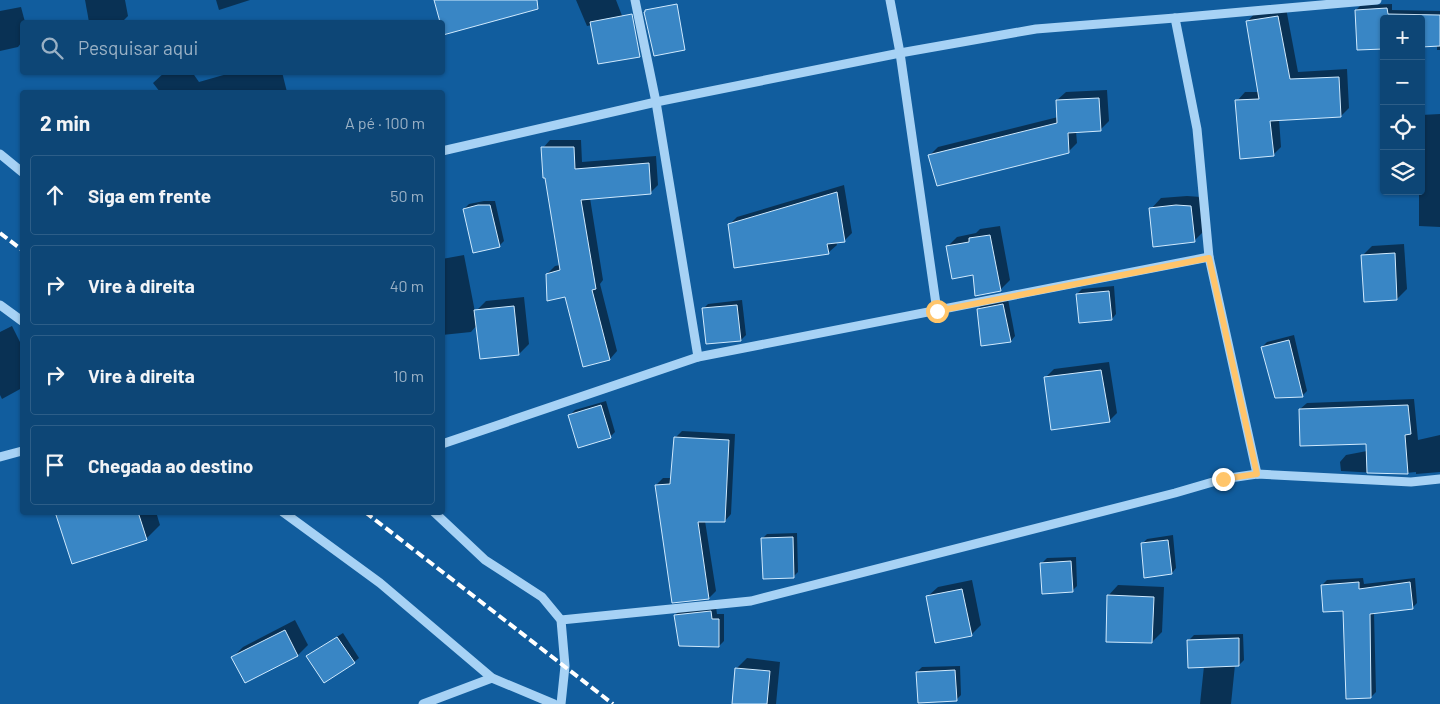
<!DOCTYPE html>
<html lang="pt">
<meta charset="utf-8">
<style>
:root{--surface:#0d4676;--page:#164d7b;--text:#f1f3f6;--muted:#9ab1c5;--line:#2d5e88}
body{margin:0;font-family:Barlow,sans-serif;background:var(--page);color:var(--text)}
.controls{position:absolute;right:15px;top:15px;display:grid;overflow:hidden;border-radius:5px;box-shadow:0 1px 4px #0004}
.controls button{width:45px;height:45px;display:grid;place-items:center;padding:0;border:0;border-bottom:1px solid var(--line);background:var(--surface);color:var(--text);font:25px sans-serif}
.stop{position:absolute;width:15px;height:15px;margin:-11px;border:4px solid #ffc56b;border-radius:50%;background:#fff}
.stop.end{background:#ffc56b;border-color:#fff;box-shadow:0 1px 5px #0008}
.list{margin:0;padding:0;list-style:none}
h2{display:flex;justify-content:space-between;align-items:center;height:65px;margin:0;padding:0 20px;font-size:21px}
h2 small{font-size:16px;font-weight:400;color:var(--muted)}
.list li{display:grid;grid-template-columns:32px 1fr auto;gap:15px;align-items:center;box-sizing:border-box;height:80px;margin:0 10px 10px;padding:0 10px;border:1px solid var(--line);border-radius:5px}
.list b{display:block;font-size:19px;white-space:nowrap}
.list em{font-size:16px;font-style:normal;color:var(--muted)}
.icon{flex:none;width:28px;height:28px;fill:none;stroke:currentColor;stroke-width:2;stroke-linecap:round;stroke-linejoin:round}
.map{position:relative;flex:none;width:1440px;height:704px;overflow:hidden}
.search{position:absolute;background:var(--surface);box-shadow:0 1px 4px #0004;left:20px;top:20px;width:425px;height:55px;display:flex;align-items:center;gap:12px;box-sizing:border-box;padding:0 18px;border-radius:5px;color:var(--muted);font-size:19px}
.panel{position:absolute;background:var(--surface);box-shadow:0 1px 4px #0004;left:20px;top:90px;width:425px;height:425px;border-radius:5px}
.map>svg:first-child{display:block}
.shadow{fill:#0007}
.building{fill:#3986c5;stroke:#d0eafe}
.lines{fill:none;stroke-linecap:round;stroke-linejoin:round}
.minor{stroke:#a7d2f5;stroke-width:9}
.rail{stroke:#fff;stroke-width:4;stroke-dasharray:9 4;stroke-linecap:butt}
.route{stroke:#ffc56b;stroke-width:6}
</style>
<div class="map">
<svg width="1440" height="704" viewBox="0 0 1440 704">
<rect width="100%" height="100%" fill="#115d9e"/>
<g class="shadow">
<path d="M85 0H125L128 16 123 21 117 22H89Z"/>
<path d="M216 0H250L219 10Z"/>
<path d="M576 0H616L636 52 592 25 587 26Z"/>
<path d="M1392 4V10L1440 11V50H1437V45L1421 19 1356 10 1361 5Z"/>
<path d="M21 7 25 22H22V42L18 47 0 51V11Z"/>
<path d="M1286 8 1298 72 1347 69 1349 108 1341 116 1279 119 1281 147 1273 155 1237 101 1245 92H1259L1247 22 1255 13Z"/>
<path d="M165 72H192L199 82 234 72H282L287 92H160L153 83Z"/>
<path d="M1107 90 1109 121 1100 130 1076 131 1077 143 1068 152 930 155 938 147 1058 117 1057 100 1066 92Z"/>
<path d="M1440 114V227L1419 226V191H1421V115Z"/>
<path d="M550 140H581L582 162 656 156 658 185 650 193 590 198 603 280 600 284 617 351 610 359 566 295 547 274 555 266 560 265 543 148Z"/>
<path d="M844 185 852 233 844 241 836 242 837 245 829 252 735 266 729 225 737 217Z"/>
<path d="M1187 196 1201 197 1204 231 1194 241 1151 209 1161 198Z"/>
<path d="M484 201H495L504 241 499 246 464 209 469 204Z"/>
<path d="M1000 226 1010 280 1000 290 974 273 947 247 957 237 976 233 980 229Z"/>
<path d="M1404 244 1407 289 1397 299 1362 256 1372 246Z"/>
<path d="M464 255 475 312 486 301 524 297 529 344 519 354 477 325 471 332 442 335V259Z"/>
<path d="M1114 286 1116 314 1112 319 1077 294 1082 289Z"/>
<path d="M1008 299 1015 336 1011 341 978 309 983 304Z"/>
<path d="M742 300 746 335 741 340 703 309 708 304Z"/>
<path d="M12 326 22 346V388L2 399 0 395V332Z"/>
<path d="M1294 335 1307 391 1302 396 1262 347 1267 342Z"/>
<path d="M1109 362 1117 413 1109 421 1045 378 1054 369Z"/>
<path d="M1414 399 1418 440 1440 435V472L1416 474V472L1395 474 1341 471 1340 462 1346 455 1367 451V443L1300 409 1307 403Z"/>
<path d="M606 401 615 432 610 437 570 415 575 410Z"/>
<path d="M682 431 735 434 731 514 725 521H705L716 591 709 598 656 485 663 478H672L675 438Z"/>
<path d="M56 512H156L160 525 146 539Z"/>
<path d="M797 533 798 572 793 577 762 539 767 534Z"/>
<path d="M1173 535 1176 568 1172 573 1142 544 1147 539Z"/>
<path d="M1076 557 1077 586 1072 591 1042 563 1047 558Z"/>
<path d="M1363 578 1364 584 1415 578 1417 603 1412 608 1374 613 1376 692 1371 697 1344 610 1322 585 1327 580Z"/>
<path d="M972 580 981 625 971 635 927 597 938 587Z"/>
<path d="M1118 585 1164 587 1162 632 1152 642 1108 596Z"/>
<path d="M716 607 717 614H724V641L719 646 675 615 680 610Z"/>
<path d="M295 620 308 645 298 655 246 681 233 657 243 647Z"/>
<path d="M343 633 359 658 354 662 308 656 313 652Z"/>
<path d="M1243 634 1244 660 1239 665H1235L1231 704H1200L1204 666 1189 640 1194 635Z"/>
<path d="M747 658 780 662 776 704H733L737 668Z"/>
<path d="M960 666 961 695 956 700 917 672 922 667Z"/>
</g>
<g class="building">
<path d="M434 0H537L538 9 443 35 442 22H440Z"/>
<path d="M677 4 685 50 654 56 644 12H645V10Z"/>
<path d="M1387 8 1388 14 1440 15V46L1421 47V19H1384V49L1357 50 1355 10Z"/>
<path d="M632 14 640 57 598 64 590 22Z"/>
<path d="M1278 16 1290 79 1339 77 1341 117 1270 121 1274 156 1240 159 1235 100 1259 99 1246 21Z"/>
<path d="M1099 98 1101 131 1068 133 1069 153 937 186 928 155 1057 123 1056 100Z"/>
<path d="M541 147H574L575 169 649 163 651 194 581 200 596 289 592 290 610 360 583 367 565 297 547 301 546 274 560 270 545 178H543Z"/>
<path d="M837 192 845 242 827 244 829 254 734 268 728 224Z"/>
<path d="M478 205H490L500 247 473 253 463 209Z"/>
<path d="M1176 205 1191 206 1195 242 1153 247 1149 208Z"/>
<path d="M990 235 1001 291 975 296 973 275 952 279 946 246 969 242V238Z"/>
<path d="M1395 253 1397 300 1364 302 1361 255Z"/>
<path d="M1109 291 1112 320 1079 323 1076 294Z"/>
<path d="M1003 304 1011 342 981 346 977 309Z"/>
<path d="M737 305 741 341 706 344 702 308Z"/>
<path d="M514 306 519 355 480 359 474 310Z"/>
<path d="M1289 340 1303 397 1275 398 1261 347Z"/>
<path d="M1101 370 1110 422 1051 430 1044 377Z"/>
<path d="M601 405 611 438 578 448 568 415Z"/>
<path d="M1408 405 1411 434 1405 435 1408 474 1367 473 1366 444 1300 446 1299 409Z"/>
<path d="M674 437 729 440 725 522H698L709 599 672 603 655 485 670 484Z"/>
<path d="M55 512H138L147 540 72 564Z"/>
<path d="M793 537 794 578 763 579 761 538Z"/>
<path d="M1168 540 1172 574 1144 578 1141 543Z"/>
<path d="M1071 561 1073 592 1042 594 1040 563Z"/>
<path d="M1359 582V589L1410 582 1413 609 1370 614 1371 698 1346 699 1343 611 1323 612 1321 585Z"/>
<path d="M962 589 972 636 935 643 926 596Z"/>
<path d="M1107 595 1154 597 1152 643 1106 642Z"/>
<path d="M711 611 712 619H719V647L679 646 674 615Z"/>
<path d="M285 630 298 656 245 683 231 657Z"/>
<path d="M337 637 355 663 324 683 306 656Z"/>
<path d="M1239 638V666L1188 668 1187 640Z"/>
<path d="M735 668 770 671 767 704H732Z"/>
<path d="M955 670 957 701 918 703 916 672Z"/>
</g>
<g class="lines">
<g class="minor">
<path d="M635 0 656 102 698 357"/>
<path d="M890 0 900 53 937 311"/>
<path d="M1175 18 1197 129 1209 257 1257 474"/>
<path d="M442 151 656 102 900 53 1036 29 1175 18 1377 0"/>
<path d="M0 154 22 172"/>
<path d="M0 305 22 321"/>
<path d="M442 444 698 357 1209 257"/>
<path d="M0 457 22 451"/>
<path d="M283 512 380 583 492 678 554 704"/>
<path d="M434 512 485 560 542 597 561 620 565 666 561 704"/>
<path d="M561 620 751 601 1175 493 1223 479 1257 474 1411 482 1440 479"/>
<path d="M423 704 492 678"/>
</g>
<g class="rail">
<path d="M0 233 22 250"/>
<path d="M365 512 613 704"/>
</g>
</g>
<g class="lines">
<path class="route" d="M937 311 1209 258 1257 474 1223 479"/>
</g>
</svg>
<div class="controls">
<button>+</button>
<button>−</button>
<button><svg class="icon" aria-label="locate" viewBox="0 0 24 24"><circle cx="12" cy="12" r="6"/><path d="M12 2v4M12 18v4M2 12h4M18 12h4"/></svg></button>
<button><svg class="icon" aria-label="layers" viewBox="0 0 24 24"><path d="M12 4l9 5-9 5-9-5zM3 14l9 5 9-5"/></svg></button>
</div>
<div class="stop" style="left:937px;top:311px"></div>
<div class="stop end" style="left:1223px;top:479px"></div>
<div class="search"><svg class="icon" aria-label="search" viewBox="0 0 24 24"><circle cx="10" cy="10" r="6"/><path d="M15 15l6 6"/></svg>Pesquisar aqui</div>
<section class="panel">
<h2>2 min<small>A pé · 100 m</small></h2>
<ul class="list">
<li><svg class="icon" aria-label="ahead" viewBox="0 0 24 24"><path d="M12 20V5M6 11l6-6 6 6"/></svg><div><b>Siga em frente</b></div><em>50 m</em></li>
<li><svg class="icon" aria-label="right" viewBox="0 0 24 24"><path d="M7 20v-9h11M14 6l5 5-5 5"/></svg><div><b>Vire à direita</b></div><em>40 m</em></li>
<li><svg class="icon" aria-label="right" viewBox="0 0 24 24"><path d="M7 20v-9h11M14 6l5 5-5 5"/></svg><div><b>Vire à direita</b></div><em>10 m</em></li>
<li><svg class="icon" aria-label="arrive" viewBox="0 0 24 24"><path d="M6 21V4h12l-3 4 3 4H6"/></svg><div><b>Chegada ao destino</b></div></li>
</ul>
</section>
</div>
